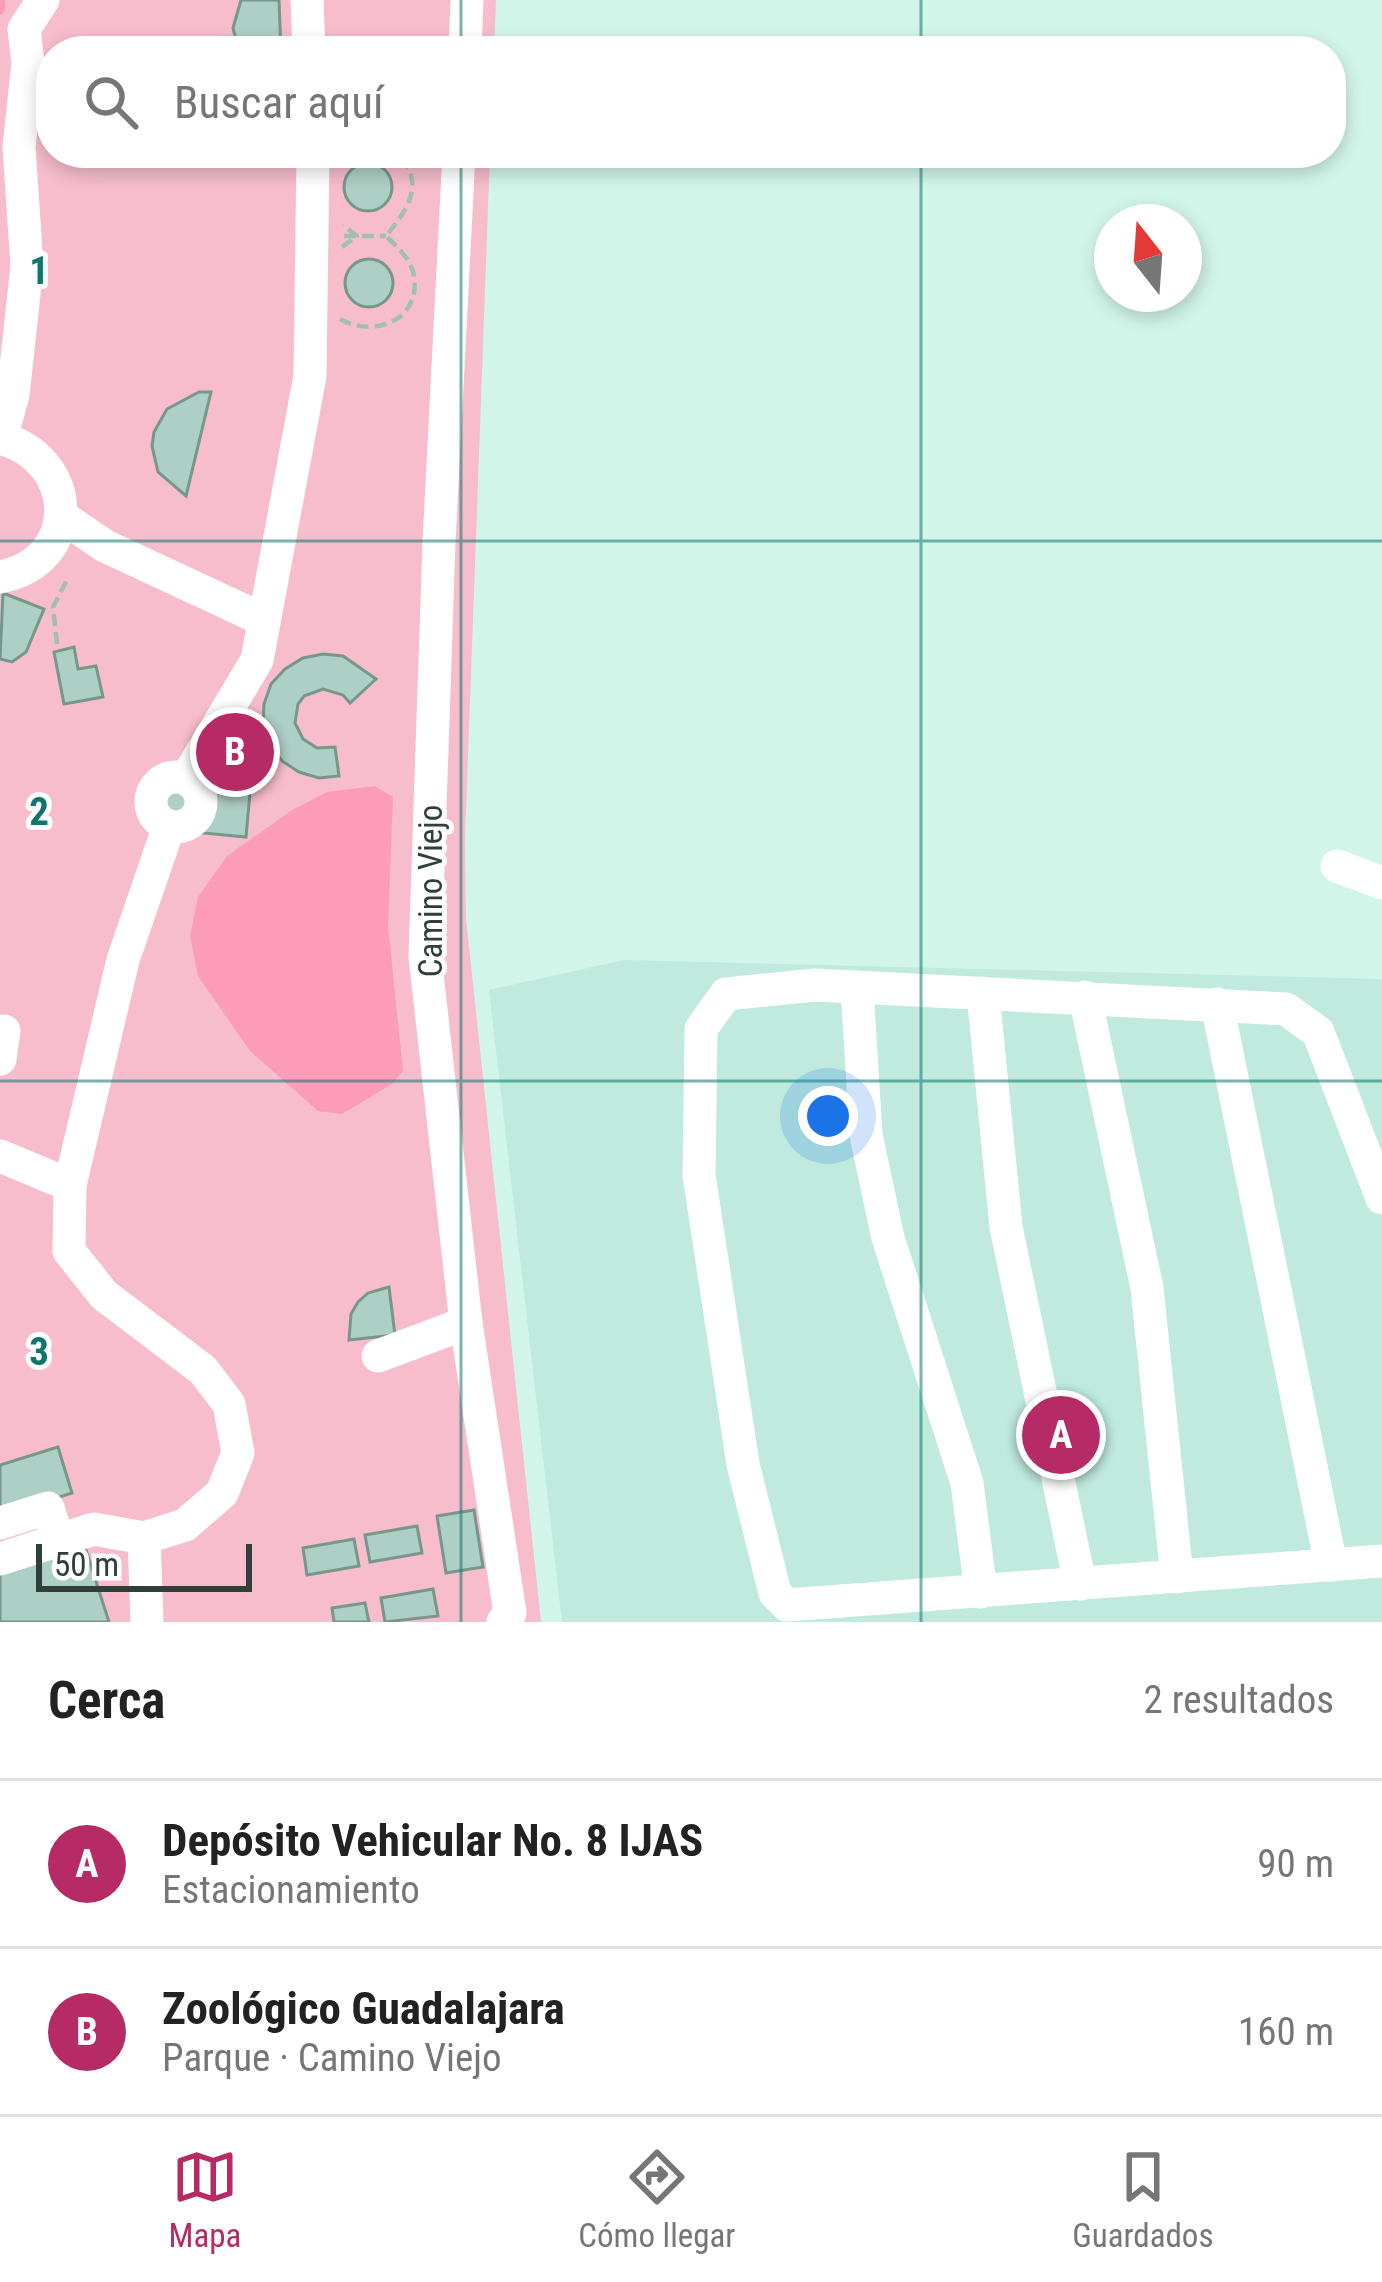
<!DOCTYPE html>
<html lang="es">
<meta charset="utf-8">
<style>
:root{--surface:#fff;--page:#f2f2f2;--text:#222;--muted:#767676;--line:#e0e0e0;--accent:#b62b66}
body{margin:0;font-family:"Roboto Condensed",sans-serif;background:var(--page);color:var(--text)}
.compass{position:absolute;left:1094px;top:204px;width:108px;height:108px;border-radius:50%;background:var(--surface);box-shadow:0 6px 18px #0003;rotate:343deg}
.scale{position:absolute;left:36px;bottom:30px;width:216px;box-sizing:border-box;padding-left:12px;border:6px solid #313f3a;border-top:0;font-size:33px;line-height:42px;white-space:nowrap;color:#313f3a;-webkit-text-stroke:9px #fff;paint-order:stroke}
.you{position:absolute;left:828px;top:1116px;width:42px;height:42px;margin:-30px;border:9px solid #fff;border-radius:50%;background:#1a73e8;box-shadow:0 0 0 18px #1a73e833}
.badge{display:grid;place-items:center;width:78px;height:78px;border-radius:50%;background:var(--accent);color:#fff;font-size:39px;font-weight:700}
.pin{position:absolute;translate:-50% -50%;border:6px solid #fff;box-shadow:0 3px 12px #0006}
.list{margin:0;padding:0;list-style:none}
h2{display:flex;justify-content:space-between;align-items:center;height:156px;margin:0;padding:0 48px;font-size:51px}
h2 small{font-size:39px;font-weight:400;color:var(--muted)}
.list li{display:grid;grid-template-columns:78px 1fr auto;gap:36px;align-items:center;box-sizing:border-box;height:168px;padding:0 48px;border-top:3px solid var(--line)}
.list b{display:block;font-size:45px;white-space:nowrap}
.list p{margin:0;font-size:39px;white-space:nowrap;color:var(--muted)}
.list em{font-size:39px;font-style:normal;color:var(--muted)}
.icon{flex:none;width:66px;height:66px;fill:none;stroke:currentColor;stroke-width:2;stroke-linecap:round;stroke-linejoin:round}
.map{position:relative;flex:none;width:1382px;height:1622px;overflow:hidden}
.search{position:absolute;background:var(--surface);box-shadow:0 6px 18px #0003;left:36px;right:36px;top:36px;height:132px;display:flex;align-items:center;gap:30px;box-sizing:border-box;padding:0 42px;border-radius:48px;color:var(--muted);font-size:45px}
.sheet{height:492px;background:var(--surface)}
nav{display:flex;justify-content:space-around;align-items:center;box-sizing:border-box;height:168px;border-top:3px solid var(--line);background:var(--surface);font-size:33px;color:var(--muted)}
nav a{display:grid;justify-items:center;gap:6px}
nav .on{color:var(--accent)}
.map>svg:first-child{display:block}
.built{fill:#bfeadd}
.green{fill:#f7bdcd}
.water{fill:#fd9cba}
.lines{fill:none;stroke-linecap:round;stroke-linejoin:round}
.stream{stroke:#fd9cba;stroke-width:9}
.building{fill:#aecfc5;stroke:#77978d;stroke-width:3}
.path{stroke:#a2beb5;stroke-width:4.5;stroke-dasharray:12 6;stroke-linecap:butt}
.minor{stroke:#fff;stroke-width:33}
.grid{fill:none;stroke:#0f766e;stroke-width:3;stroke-opacity:0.55}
.labels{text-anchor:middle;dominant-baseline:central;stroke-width:10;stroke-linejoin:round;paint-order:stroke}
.street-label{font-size:33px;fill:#313f3a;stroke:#fff}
.grid-label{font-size:39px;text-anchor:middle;font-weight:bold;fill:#0f766e;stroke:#fff;stroke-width:10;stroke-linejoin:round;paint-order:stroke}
</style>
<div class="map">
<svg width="1382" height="1622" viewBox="0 0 1382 1622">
<rect width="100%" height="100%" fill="#d2f5ea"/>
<path class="built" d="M624 960 1382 979V1622H562L489 990Z"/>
<path class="green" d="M0 0H496L494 51H51V153H490L465 839 466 918 541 1622H0Z"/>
<path class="water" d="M375 786 393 797 388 925 403 1071 392 1084 342 1114 318 1111 250 1051 198 976 190 936 198 897 227 856 292 810 327 792Z"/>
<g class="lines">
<path class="stream" d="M0 10 1 0"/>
</g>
<g class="building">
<path d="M241 0H279L281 51H239L233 28Z"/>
<circle cx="368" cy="187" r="24"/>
<circle cx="369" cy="283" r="24"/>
<path d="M199 392H211L186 496 158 472 152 446 154 432 167 409Z"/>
<path d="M3 593 44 609 26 652 12 662 0 659Z"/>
<path d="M74 647 78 669 96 666 103 697 64 704 54 652Z"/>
<path d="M323 654 343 656 376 679 350 703 343 695 323 689 304 696 298 704 295 723 303 739 317 748 335 747 339 776 319 778 299 772 282 761 269 744 263 725 264 704 271 684 285 669 303 658Z"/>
<path d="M209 767 252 771 246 837 203 833Z"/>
<circle cx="175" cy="802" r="16"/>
<path d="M389 1287 395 1335 349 1340 351 1314 358 1302 368 1293Z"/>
<path d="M58 1447 72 1493 0 1516V1465Z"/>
<path d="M474 1510 483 1567 446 1573 437 1516Z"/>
<path d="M417 1526 422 1553 370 1562 365 1535Z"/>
<path d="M354 1539 359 1566 307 1575 303 1548Z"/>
<path d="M85 1547 109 1622H0V1574Z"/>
<path d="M433 1589 438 1616 385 1622 381 1598Z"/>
<path d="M365 1603 369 1622H334L332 1608Z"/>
</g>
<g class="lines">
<g class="path">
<path d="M339 49 357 48"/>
<path d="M356 49 387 51"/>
<path d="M344 236H386"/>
<path d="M342 247 357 236 343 225"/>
<path d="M340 319C373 338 421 321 414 276 411 259 397 247 386 236 408 209 426 184 398 153"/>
<path d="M57 644 53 607 69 576"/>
</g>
<g class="minor">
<path d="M307 0 309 51"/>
<path d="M465 51 467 0"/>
<path d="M459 153 439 542 425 956 466 1323 510 1613 503 1622"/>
<path d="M0 438C79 459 83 561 0 577"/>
<path d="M1 438 13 395 27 266 19 147 28 63 24 29 43 0"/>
<path d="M61 516 105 546 264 620"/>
<circle cx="176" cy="802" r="25"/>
<path d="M186 779 257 660 310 376 313 153"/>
<path d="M1337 866 1382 883"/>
<path d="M857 988 866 1135 888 1238 967 1483 981 1592"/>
<path d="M983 993 1006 1227 1080 1584"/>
<path d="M1085 997 1147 1288 1177 1577"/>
<path d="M1217 1004 1331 1565"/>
<path d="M0 1032 4 1031 0 1059"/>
<path d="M0 1156 70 1185"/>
<path d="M1382 1198 1318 1032 1286 1009 815 985 726 994 701 1029 699 1175 743 1464 775 1593 787 1605 1382 1561"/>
<path d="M378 1356 466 1323"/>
<path d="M0 1523 48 1508 58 1540"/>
<path d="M144 1538 147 1622"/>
<path d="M0 1559 94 1529 144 1538 185 1525 222 1493 238 1453 229 1404 203 1370 104 1295 69 1251 70 1185 123 960 169 826"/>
</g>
</g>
<path class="grid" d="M461 0V51M921 0V51M461 153V1622M921 153V1622M0 541H1382M0 1081H1382"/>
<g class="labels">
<g class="street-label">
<text transform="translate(430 891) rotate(-90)">Camino Viejo</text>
</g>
</g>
<g class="grid-label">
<text x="39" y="284">1</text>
<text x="39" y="825">2</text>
<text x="39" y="1365">3</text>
</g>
</svg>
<svg class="compass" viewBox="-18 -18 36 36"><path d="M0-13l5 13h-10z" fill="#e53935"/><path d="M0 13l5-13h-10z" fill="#767676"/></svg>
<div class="scale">50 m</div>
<div class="you"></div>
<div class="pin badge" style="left:1061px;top:1435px">A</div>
<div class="pin badge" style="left:235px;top:752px">B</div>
<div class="search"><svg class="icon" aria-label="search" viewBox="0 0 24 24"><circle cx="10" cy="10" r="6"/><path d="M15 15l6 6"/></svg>Buscar aquí</div>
</div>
<section class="sheet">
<h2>Cerca<small>2 resultados</small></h2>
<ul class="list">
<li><span class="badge">A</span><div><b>Depósito Vehicular No. 8 IJAS</b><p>Estacionamiento</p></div><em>90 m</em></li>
<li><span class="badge">B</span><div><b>Zoológico Guadalajara</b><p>Parque · Camino Viejo</p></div><em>160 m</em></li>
</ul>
</section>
<nav>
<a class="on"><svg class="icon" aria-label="map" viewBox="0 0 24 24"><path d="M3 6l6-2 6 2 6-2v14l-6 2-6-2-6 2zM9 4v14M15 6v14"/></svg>Mapa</a>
<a><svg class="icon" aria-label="directions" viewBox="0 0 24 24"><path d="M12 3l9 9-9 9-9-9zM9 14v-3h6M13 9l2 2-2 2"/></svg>Cómo llegar</a>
<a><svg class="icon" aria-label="saved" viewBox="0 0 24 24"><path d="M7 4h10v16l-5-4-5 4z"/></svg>Guardados</a>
</nav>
